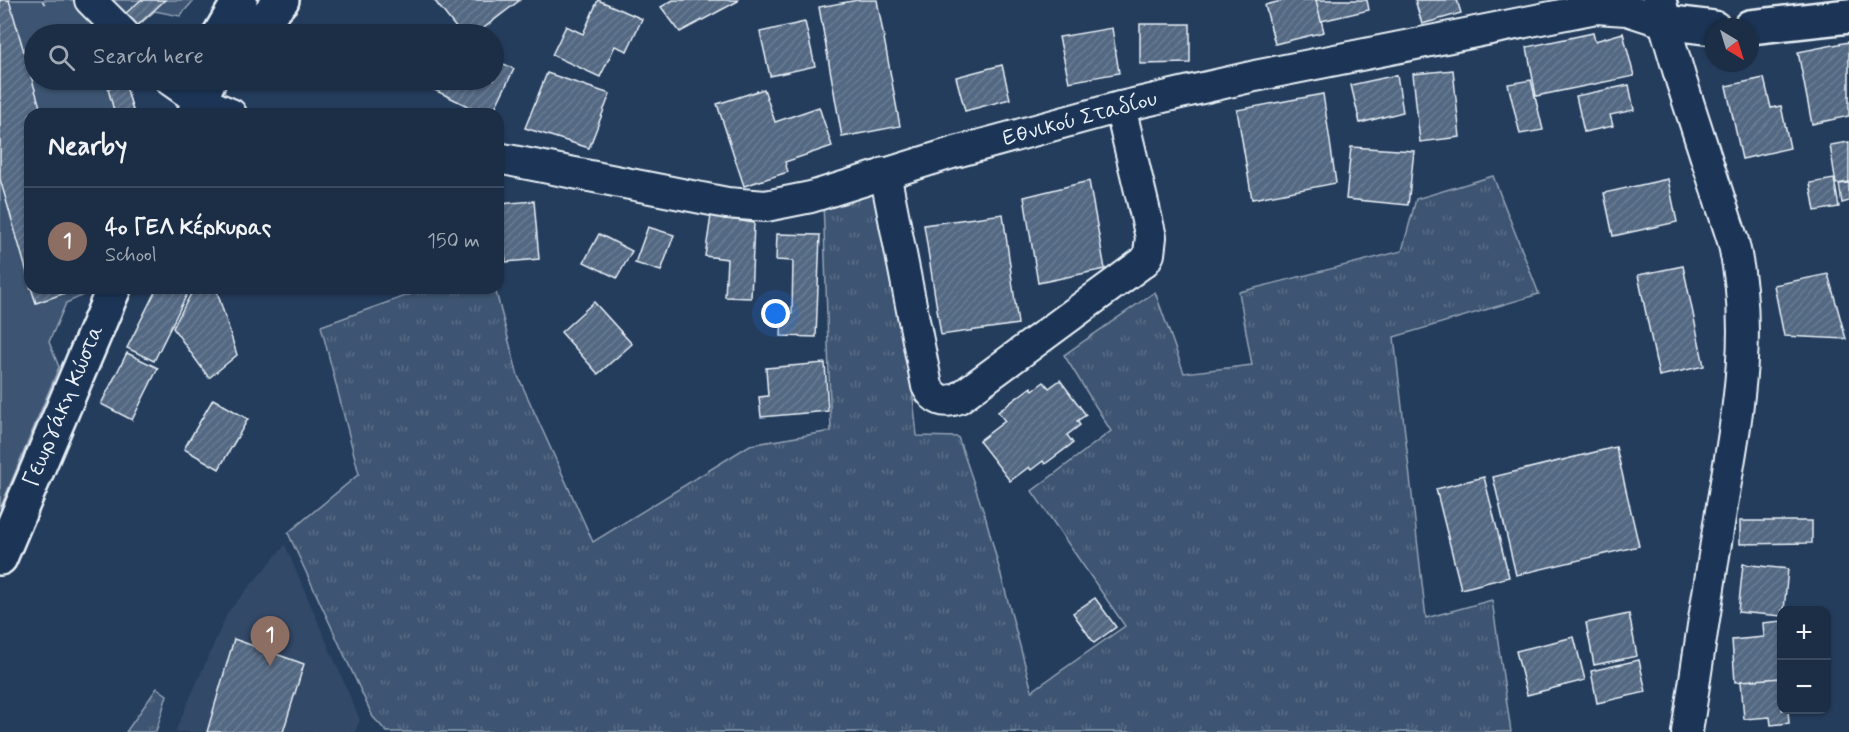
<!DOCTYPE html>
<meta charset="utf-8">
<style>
:root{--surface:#1c2e46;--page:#293a51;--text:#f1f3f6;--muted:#a0a8b3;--line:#3a4a5f;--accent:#ffd166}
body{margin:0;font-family:Mynerve,sans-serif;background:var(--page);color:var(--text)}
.controls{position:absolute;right:18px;bottom:18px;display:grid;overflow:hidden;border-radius:12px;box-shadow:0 2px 4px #0004}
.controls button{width:54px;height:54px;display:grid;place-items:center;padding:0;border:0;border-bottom:2px solid var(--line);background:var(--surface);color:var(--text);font:30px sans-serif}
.compass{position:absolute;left:1705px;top:18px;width:54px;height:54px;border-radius:50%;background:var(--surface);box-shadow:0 2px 4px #0004;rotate:142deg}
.you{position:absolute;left:776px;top:314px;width:21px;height:21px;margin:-15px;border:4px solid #fff;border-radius:50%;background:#1a73e8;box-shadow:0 0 0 9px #1a73e833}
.badge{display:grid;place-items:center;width:39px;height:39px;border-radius:50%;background:var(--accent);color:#fff;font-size:20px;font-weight:700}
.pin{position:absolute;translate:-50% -50px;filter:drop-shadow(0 2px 3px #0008)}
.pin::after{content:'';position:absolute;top:32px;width:21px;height:18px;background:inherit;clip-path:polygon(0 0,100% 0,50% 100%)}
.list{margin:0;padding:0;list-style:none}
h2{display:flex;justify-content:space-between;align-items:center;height:78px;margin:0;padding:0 24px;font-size:26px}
h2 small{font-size:20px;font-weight:400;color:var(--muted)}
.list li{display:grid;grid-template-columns:39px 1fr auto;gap:18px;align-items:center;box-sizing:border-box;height:108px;padding:0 24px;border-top:2px solid var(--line)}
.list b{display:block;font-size:22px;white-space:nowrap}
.list p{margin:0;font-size:20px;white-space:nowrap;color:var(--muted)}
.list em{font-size:20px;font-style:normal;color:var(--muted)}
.icon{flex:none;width:33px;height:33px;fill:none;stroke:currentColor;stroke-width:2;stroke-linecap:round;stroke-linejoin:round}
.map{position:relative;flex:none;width:1849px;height:732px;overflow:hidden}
.search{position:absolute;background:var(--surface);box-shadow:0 2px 4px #0004;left:24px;top:24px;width:480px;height:66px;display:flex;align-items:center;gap:15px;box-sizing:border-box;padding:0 21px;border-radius:33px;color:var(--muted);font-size:22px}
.panel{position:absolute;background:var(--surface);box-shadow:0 2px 4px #0004;left:24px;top:108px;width:480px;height:186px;border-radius:18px}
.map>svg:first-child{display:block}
.built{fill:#334a68}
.grass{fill:url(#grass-tufts);stroke:#93a2b5;stroke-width:1.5}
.park{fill:#3e5472;stroke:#93a2b5;stroke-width:1.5}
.building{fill:url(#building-hatch);stroke:#e8f1f8;stroke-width:1.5}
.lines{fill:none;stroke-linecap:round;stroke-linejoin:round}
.minor-casing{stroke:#e8f1f8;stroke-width:34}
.major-casing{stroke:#e8f1f8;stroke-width:38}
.path{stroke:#e8f1f8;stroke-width:4;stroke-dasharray:1.5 4.5;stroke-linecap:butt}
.minor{stroke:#1d3557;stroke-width:30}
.major{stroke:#1d3557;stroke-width:33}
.labels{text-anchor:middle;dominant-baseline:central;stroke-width:6;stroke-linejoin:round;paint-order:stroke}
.street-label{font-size:22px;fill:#e8f1f8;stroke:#1d3557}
</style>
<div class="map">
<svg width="1849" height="732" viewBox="0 0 1849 732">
<defs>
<pattern id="grass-tufts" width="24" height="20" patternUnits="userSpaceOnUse" patternTransform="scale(1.5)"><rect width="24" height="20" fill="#3e5472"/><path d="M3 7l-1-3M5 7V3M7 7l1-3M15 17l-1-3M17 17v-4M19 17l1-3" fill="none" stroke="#5a6d87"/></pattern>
<pattern id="building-hatch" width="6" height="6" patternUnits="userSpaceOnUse" patternTransform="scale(1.5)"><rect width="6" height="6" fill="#536782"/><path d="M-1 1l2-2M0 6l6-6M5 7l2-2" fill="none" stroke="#6c7d94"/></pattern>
</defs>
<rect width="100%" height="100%" fill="#253d5d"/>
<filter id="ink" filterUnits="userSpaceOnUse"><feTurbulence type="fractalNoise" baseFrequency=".0167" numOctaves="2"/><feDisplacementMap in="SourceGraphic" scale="12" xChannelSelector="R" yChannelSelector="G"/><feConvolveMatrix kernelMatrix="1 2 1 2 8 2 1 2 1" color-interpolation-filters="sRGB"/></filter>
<g filter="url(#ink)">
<path class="built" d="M285 545 360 720 355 732H175L228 612Z"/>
<g class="grass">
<path d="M1493 176 1539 294 1394 337 1426 618 1492 600 1511 732H387L373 717 288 533 359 474 321 326 428 288H495L518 376 593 542 750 445 831 431 823 200 880 181 910 369 917 436 958 437 986 519 1032 691 1125 626 1032 491 1111 431 1064 355 1155 292 1184 373 1252 365 1239 292 1402 251 1416 199Z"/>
<path d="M157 688 167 695 156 732H126Z"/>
</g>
<path class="park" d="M0 0H194L180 16 155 11 128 34H34V80H121L125 83 134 114H30V288H90L88 293 66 303 49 342 59 367 0 509Z"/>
<g class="building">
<path d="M0 0H9L42 114H30V283L0 179Z"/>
<path d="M141 0H165L137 26 125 14Z"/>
<path d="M434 0H520L476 34H461Z"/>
<path d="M598 0 642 19 627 51 615 46 600 77 552 55 566 26 583 34Z"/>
<path d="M673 0H738V1L680 32 661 7Z"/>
<path d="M858 0H877L900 126 842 137 819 7Z"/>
<path d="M1285 0H1316L1324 32 1275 44 1265 5Z"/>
<path d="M1316 0H1367L1369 10 1321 21Z"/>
<path d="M1415 0H1457L1461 13 1422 24Z"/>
<path d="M805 22 815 66 770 76 760 32Z"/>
<path d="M1140 24H1190V63L1140 64Z"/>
<path d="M1112 28 1119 73 1069 82 1059 37Z"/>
<path d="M1593 33 1595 41 1623 33 1634 76 1536 96 1527 47Z"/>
<path d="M1849 42V116L1812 124 1798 52Z"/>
<path d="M494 59 514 69 492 114H484L414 80H494Z"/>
<path d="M1002 65 1010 99 965 111 956 77Z"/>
<path d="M1453 70 1460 137 1420 142 1413 74Z"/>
<path d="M547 73 610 94 589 148 525 128Z"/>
<path d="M1397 75 1403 112 1360 123 1351 85Z"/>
<path d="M1764 78 1771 108 1781 106 1790 148 1742 159 1726 86Z"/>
<path d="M1531 80 1543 130 1520 134 1508 84Z"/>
<path d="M125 83 134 114H115L108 89Z"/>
<path d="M1629 85 1634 110 1610 115 1613 126 1584 132 1576 96Z"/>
<path d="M764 89 775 122 819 107 832 146 785 162 788 172 744 186 717 104Z"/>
<path d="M1323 94 1336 183 1252 199 1237 110Z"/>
<path d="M1849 142V182L1836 184 1830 145Z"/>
<path d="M1351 147 1414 151 1408 205 1346 199Z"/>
<path d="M1668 179 1677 222 1613 236 1604 193Z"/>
<path d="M1834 179 1839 207 1815 211 1810 183Z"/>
<path d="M1089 181 1105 269 1038 283 1024 197Z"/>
<path d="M1849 183V201L1842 203 1839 184Z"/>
<path d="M534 201 539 259 506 262 499 204Z"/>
<path d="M1003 214 1018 324 941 335 924 225Z"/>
<path d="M711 216 754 223 751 298 725 297 727 259 705 256Z"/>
<path d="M648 227 674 235 661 271 635 263Z"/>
<path d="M599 234 632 251 617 278 584 262Z"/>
<path d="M777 234 820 235 816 337 781 336 782 313H792L793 261 776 260Z"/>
<path d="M1683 266 1704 366 1659 376 1638 275Z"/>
<path d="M1828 274 1846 339 1784 336 1774 285Z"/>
<path d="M31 288H80L36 303Z"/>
<path d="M157 288H190L154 361 127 348Z"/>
<path d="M194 288H216L237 355 209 378 173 328Z"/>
<path d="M594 302 632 344 598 374 561 332Z"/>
<path d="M127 353 158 368 132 420 101 404Z"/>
<path d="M825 363 828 411 761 417 759 397 768 396 766 368Z"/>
<path d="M1060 380 1086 415 1077 421 1080 425 1067 435 1073 443 1045 464 1043 461 1031 470 1029 467 1010 481 979 441 1005 421 998 412 1031 387 1033 390 1044 382 1049 388Z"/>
<path d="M213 399 248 419 219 469 184 449Z"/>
<path d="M1616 447 1639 546 1516 575 1493 477Z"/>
<path d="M1484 477 1509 577 1461 589 1436 489Z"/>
<path d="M1740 521H1812V543L1740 544Z"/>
<path d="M1743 564 1788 569 1784 610H1782V616L1738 612Z"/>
<path d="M1095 598 1116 627 1094 643 1073 613Z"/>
<path d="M1629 614 1637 656 1594 665 1586 623Z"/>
<path d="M1782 621V678L1735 682 1732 640 1764 637 1763 623Z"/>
<path d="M1574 637 1585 680 1527 695 1516 651Z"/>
<path d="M234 639 304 664 283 732H207Z"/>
<path d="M1639 660 1646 692 1597 703 1591 671Z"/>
<path d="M1782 678V710H1788L1789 723 1771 725 1770 717 1744 719 1741 681Z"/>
</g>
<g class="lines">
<defs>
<g id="minor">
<path d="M90 0 124 34"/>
<path d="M170 80 200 101 231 114"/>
<path d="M498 158 727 203 766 206 811 197 952 153 1120 107 1255 76 1596 8 1627 10 1664 22 1681 80 1733 241C1755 331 1736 422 1721 511 1709 585 1698 658 1687 732"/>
<path d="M885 173 927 386C934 400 944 404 959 398L1145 261 1149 254 1151 237 1120 107"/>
</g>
<g id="major">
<path d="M1659 0 1664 22 1714 28"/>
<path d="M1750 27 1849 16"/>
<path d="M220 34 240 0"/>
<path d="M250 34 282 0"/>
<path d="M194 114 209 80"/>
<path d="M0 558 114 288"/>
</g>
</defs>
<use href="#minor" class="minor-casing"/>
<use href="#major" class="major-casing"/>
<path class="path" d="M43 3 47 0"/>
<use href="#minor" class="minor"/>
<use href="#major" class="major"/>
</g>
</g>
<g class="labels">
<g class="street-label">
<text transform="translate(1080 119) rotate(-15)">Εθνικού Σταδίου</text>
<text transform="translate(64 406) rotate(-67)">Γεωργάκη Κώστα</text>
</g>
</g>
</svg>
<div class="controls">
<button>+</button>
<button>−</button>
</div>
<svg class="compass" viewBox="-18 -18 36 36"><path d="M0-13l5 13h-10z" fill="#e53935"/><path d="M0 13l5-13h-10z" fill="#a0a8b3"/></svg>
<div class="you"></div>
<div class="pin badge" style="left:270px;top:666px;background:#8d6e63">1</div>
<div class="search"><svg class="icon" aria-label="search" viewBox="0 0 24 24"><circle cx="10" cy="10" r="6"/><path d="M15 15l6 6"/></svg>Search here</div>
<section class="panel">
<h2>Nearby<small></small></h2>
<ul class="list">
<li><span class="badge" style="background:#8d6e63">1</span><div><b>4ο ΓΕΛ Κέρκυρας</b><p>School</p></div><em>150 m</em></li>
</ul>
</section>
</div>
